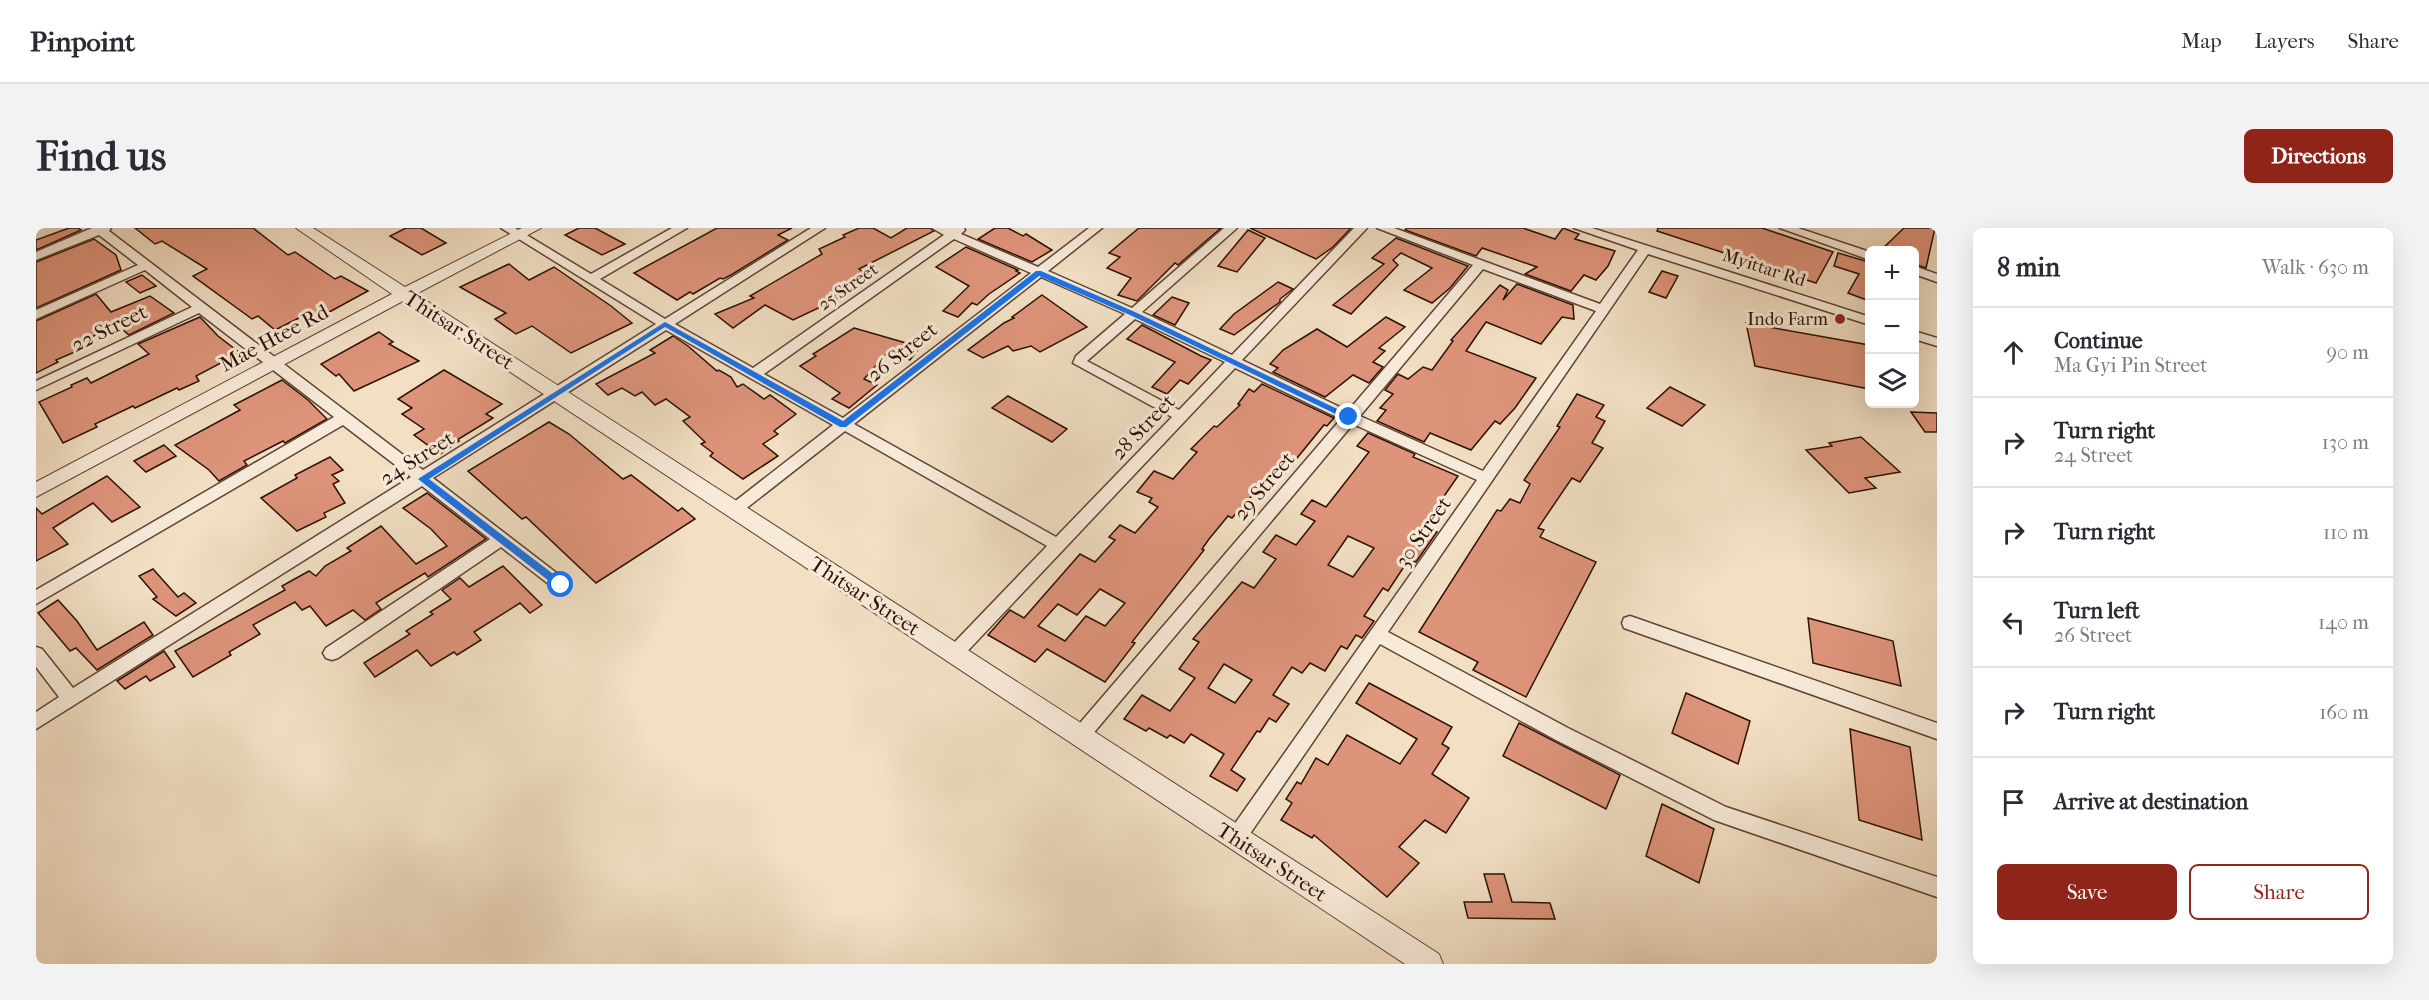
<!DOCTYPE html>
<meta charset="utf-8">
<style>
:root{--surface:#fff;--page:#f2f2f3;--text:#2b2b33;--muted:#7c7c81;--line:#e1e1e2;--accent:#8f2418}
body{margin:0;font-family:"IM FELL French Canon",serif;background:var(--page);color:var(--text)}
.controls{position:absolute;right:18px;top:18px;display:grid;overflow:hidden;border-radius:9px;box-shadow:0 6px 24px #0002}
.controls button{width:54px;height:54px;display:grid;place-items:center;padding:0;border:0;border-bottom:2px solid var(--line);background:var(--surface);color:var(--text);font:30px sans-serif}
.stop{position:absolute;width:18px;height:18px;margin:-14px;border:4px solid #1a73e8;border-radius:50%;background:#fff}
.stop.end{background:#1a73e8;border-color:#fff;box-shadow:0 2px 6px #0008}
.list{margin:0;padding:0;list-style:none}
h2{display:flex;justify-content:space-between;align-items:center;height:78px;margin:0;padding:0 24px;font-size:26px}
h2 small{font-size:20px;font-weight:400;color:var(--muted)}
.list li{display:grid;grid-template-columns:39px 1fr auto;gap:18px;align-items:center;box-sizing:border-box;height:90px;padding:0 24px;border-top:2px solid var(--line)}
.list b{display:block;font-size:22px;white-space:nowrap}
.list p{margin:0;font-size:20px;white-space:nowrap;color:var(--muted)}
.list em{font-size:20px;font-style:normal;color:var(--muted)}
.actions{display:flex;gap:12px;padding:18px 24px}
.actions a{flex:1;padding:14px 0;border:2px solid var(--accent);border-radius:9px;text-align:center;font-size:21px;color:var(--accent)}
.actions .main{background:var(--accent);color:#fff}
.icon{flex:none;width:33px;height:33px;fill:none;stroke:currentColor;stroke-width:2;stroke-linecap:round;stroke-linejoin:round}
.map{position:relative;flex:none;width:1901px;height:736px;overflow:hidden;border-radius:9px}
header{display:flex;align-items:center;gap:36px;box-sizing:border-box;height:84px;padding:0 30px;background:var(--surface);border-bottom:2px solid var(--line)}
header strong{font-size:28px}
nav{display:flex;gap:33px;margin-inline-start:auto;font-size:21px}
.intro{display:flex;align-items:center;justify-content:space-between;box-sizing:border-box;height:144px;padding:0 36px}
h1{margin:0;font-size:42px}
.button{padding:15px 27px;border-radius:9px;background:var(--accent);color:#fff;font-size:21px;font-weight:700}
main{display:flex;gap:36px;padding:0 36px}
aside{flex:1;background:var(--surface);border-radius:9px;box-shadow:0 6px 24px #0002}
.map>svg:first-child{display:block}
.building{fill:#de947b;stroke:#2d1101;stroke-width:1.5;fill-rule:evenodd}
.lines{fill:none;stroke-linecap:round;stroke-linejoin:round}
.minor-casing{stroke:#5e4432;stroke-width:3}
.tertiary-casing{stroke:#5e4432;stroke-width:2}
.minor{fill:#f7ead9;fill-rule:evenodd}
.tertiary{fill:#f7ead9;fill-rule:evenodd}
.route{fill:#1a73e8}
.poi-dot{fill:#8f2418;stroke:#f7ead9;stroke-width:2}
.labels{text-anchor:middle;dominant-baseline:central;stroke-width:6;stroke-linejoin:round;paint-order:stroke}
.far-street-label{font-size:18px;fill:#2d1101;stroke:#f7ead9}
.far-poi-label{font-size:18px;fill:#2d1101;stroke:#f7ead9;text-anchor:end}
.street-label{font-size:21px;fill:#2d1101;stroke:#f7ead9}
</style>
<header>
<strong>Pinpoint</strong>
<nav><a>Map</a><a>Layers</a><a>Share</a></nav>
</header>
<div class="intro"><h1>Find us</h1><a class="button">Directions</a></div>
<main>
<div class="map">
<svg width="1901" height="736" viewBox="0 0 1901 736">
<rect width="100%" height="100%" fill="#f2dfc4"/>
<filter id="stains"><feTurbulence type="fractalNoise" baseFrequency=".00333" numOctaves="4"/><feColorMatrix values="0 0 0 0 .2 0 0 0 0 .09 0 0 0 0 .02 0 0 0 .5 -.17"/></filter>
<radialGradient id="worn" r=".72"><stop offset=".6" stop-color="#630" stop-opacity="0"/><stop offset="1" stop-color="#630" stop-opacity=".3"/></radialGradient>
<g class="building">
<path d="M33 0H42L45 2 0 22V12Z"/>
<path d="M99 0H217L252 27 259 24 299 51 305 48 332 63 273 95 265 89 239 102 222 88 216 91 157 48 171 41 126 13 119 16Z"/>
<path d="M370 0H385L410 15 386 27 354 8Z"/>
<path d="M543 0H559L589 16 566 27 529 7Z"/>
<path d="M681 0H756L742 7 752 12 695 47 687 51 684 50 657 66 654 64 641 72 598 45Z"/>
<path d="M823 0H837L855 10 871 0H894L898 3 823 41 832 48 816 55 821 58 808 65 810 67 757 92 729 77 697 100 679 86 718 70 714 68 786 26 783 21 809 9 807 7Z"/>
<path d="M959 0H972L987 8 990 6 1016 22 996 34 942 11Z"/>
<path d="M1103 0H1185L1142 37 1139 35 1101 73 1082 67 1095 50 1071 40 1084 29 1073 25Z"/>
<path d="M1214 0H1315L1297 19 1280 31Z"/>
<path d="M1371 0H1487L1519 11 1527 0 1543 6 1539 11 1579 23 1572 38 1560 52 1548 47 1535 63 1489 46 1501 39 1446 20 1440 28 1369 2Z"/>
<path d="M1622 0H1726L1797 24 1780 55 1621 3Z"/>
<path d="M1868 0H1899L1890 40 1878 36V22H1845Z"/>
<path d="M1212 2 1229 10 1201 44 1182 38Z"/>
<path d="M1360 10 1432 38 1414 60 1396 75 1368 62 1396 40 1365 25 1357 32 1362 37 1315 86 1297 77 1348 36 1336 30Z"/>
<path d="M58 11 80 27 85 42 0 80V34Z"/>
<path d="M930 19 982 42 980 43 984 45 953 66 941 77 936 75 922 89 907 83 933 58 900 39Z"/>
<path d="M1802 25 1833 34V73L1812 65 1823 46 1798 38Z"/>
<path d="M473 36 493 52 518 39 575 78 596 95 535 125 496 98 480 106 459 91 470 85 424 59Z"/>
<path d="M1626 43 1642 48 1630 70 1613 64Z"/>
<path d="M106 47 120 58 104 65 90 54Z"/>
<path d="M1242 54 1257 61 1244 71V74L1198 107 1184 101 1198 86Z"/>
<path d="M1481 56 1537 77 1538 91 1526 89 1505 116 1450 94 1430 123 1500 150 1479 180 1464 196 1459 193 1435 222 1394 205 1388 214 1341 193 1350 182 1344 180 1357 166 1349 162 1362 146 1372 151 1387 139 1396 142 1417 113 1415 112 1464 57 1472 62 1467 72Z"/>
<path d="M60 66 75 84 114 68 138 85 93 107 87 102 83 103 81 97 36 118 41 123 20 132 22 134 0 145V93Z"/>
<path d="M1006 67 1051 99 1004 124 995 118 977 123 972 118 947 130 932 122 968 95 978 90 976 89Z"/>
<path d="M1136 69 1153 75 1139 97 1117 87Z"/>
<path d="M164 89 182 108 204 125 160 148 163 153 143 162 141 160 99 180 97 178 59 196 61 199 27 215 3 174 36 159 35 157 51 150 55 155 113 126 102 116Z"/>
<path d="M1350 89 1369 99 1343 120 1349 123 1337 134 1347 139 1333 155 1317 147 1289 169 1237 144 1242 140 1234 136 1247 122 1281 101 1311 119Z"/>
<path d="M1710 95 1833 117V161L1719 138Z"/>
<path d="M1106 97 1165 128 1175 132 1152 156 1144 152 1131 166 1116 159 1139 134 1091 111Z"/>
<path d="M818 100 884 119 874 132 851 125 828 151 841 157 813 180 796 171 804 165 764 138 780 128 777 126Z"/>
<path d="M343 104 357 114 353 116 383 133 318 163 303 146 300 148 285 136Z"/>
<path d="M637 108 652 118 681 143 683 142 695 149 701 159 707 156 728 171 734 167 760 186 738 203 742 206 727 216 742 228 707 251 674 228 677 225 665 216 669 214 647 193 654 189 630 171 619 177 606 164 599 168 586 160 572 167 560 156 619 125 614 122Z"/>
<path d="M408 142 466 176 450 186 457 190 421 212 423 213 404 226 378 207 388 201 366 186 376 180 362 171Z"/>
<path d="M246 152 272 172 291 191 249 215 247 213 208 233 211 237 183 253 173 242 139 217 204 182 198 177Z"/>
<path d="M1226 156 1298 190 1291 198 1288 197 1248 246 1239 242 1196 290 1192 288 1173 311 1166 321 1168 322 1096 414 1099 415 1069 454 1011 421 999 434 952 407 974 382 988 390 1044 326 1059 334 1079 312 1073 309 1084 297 1099 305 1122 279 1113 274 1116 270 1101 264 1118 243 1137 251 1161 224 1155 221 1178 198 1181 199 1204 177 1202 176 1213 161 1218 164ZM1064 361 1089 375 1069 398 1050 388 1029 413 1002 398 1022 376 1041 387Z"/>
<path d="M1634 159 1669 177 1646 198 1611 180Z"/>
<path d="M1541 166 1568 177 1560 189 1569 193 1556 215 1567 220 1544 254 1536 250 1502 300 1508 302 1504 309 1560 334 1490 469 1437 442 1442 434 1383 404 1461 282 1465 283 1474 271 1484 275 1494 256 1488 252 1524 199 1521 198Z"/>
<path d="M972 168 1031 201 1016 214 956 180Z"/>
<path d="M1875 184 1901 185V204H1889Z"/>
<path d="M513 194 533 206 587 251 595 247 642 283 646 280 659 291 560 355 490 289 486 291 432 243Z"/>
<path d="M1332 205 1379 226 1377 229 1422 248 1388 297 1401 304 1380 334 1373 331 1352 363 1347 360 1328 388 1338 393 1326 410 1320 407 1311 421 1305 418 1289 443 1274 435 1266 445 1256 439 1237 467 1253 476 1240 494 1233 490 1224 504 1221 503 1195 542 1209 551 1201 563 1174 548 1188 526 1155 506 1148 515 1134 507 1131 510 1113 500 1110 503 1088 491 1106 467 1134 483 1159 450 1143 441 1163 414 1157 411 1206 354 1218 360 1240 331 1227 324 1240 307 1260 317 1279 293 1265 286 1276 272 1290 279 1333 224 1321 218ZM1312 308 1338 320 1317 349 1292 337ZM1188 436 1216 452 1199 475 1172 460Z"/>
<path d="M1825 209 1864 244 1829 250 1840 260 1813 265 1770 222 1796 218 1793 215Z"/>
<path d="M128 217 140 228 110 244 98 233Z"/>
<path d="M294 229 307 242 296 247 303 253 297 256 309 275 288 285 290 289 261 303 225 270 261 250 259 247Z"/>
<path d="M71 248 104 279 76 294 57 275 17 300 32 316 0 333V280L6 286Z"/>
<path d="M391 265 450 311 392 349 389 345 356 365 340 375 345 381 329 392 317 382 290 398 274 378 266 382 259 374 217 397 224 406 193 424 195 427 157 449 139 423 249 362 246 358 273 343 280 348 289 338 315 323 311 320 345 298 380 336 411 318 395 301 367 280Z"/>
<path d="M467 338 506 377 494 385 484 375 438 404 445 412 421 427 418 424 395 438 381 422 339 449 328 435 374 406 370 403 397 386 394 384 415 371 406 362 424 350 433 359Z"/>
<path d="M117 341 142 369 148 365 160 375 140 388 117 371 121 369 103 348Z"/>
<path d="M22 372 41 393 61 422 108 394 117 407 61 442 40 420 34 423 2 385Z"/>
<path d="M1772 390 1857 413 1865 458 1777 435Z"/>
<path d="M128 423 139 439 114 453 110 448 89 461 81 453Z"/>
<path d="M1333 455 1416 499 1406 516 1413 520 1396 546 1433 570 1410 605 1389 592 1363 619 1383 635 1351 669 1278 607 1276 610 1245 592 1256 575 1250 571 1261 554 1265 556 1280 530 1292 537 1311 507 1364 536 1381 511 1320 475Z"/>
<path d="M1650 465 1714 493 1702 536 1636 505Z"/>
<path d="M1483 495 1584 547 1570 581 1467 528Z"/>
<path d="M1814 501 1874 519 1886 612 1823 592Z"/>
<path d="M1626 576 1678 601 1663 655 1610 628Z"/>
<path d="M1448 646H1468L1476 674 1514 675 1519 691 1432 690 1428 674H1456Z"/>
</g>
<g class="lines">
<defs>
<g id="minor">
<path d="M56 0H75L73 3 387 242 620 96 465 0H479L555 46 636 0H651L564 51 629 91 775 0H789L639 96 717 140 908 7 896 0H928L929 2 925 6 1002 39 1053 0H1066L1012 43 1096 80 1188 0H1201L1106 84 1196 127 1318 0H1331L1206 132 1312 183 1437 37 1341 0H1358L1564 76 1602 22 1538 0H1556L1834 89V97L1612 26 1352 404 1532 500 1690 579 1901 649V669L1678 592 1520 512 1344 416 1207 616 1200 619 1193 616 1190 610 1193 604 1441 252 1317 196 1050 514 1044 516 1038 514 1035 508 1038 502 1305 191 1199 140 924 431 918 433 912 431 909 426 912 421 1011 318 809 203 703 286H693L690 282 693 278 797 197 630 102 397 250 531 353 533 357 531 361 525 363 519 361 465 319 302 430 296 432 290 430 287 425 290 420 454 311 386 258 0 501V484L23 469 0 439V419L6 421 37 460 375 249 307 197 0 376V362L298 189 163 85 0 162V153L156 79 109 42 0 91V82L102 37 63 7 0 32V24ZM918 11 995 45 807 190 728 146ZM1447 41 1560 83 1447 243 1324 188ZM1005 49 1089 86 1040 128 1037 135 1136 189 1020 309 818 196ZM1099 91 1189 134 1143 182 1051 133Z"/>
<path d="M1744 0H1762L1834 24V32Z"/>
<path d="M1878 38 1901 46V54L1878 46Z"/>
<path d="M1878 103 1901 110V118L1878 111Z"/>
<path d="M1594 388 1901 495V511L1588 400 1586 395 1588 390Z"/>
</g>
<path id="tertiary" d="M260 0H277L369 59 486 0H505L380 66 1403 726 1407 736H1369L367 73 0 269V254L356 66Z"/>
</defs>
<use href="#minor" class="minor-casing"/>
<use href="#tertiary" class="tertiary-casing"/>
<use href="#minor" class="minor"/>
<use href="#tertiary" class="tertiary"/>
</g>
<path class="route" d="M1000 43H1005L1099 84 1318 189 1310 191 1094 87 1003 48 810 199H804L629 99 393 251 529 355V360H522L382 251 629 94 807 193Z"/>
<circle class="poi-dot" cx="1804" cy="91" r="6"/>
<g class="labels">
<g class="far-street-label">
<text transform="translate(1728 40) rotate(18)">Myittar Rd</text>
<text transform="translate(812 59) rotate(-35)">25 Street</text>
</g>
<g class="far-poi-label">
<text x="1792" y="91">Indo Farm</text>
</g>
<g class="street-label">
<text transform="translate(73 100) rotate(-26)">22 Street</text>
<text transform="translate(423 102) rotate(33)">Thitsar Street</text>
<text transform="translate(238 110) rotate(-28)">Mae Htee Rd</text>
<text transform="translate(866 124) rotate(-38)">26 Street</text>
<text transform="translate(1107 199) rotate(-46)">28 Street</text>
<text transform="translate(381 230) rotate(-32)">24 Street</text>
<text transform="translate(1228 258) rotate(-50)">29 Street</text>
<text transform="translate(1387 304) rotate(-55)">30 Street</text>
<text transform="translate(829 368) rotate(33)">Thitsar Street</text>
<text transform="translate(1236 634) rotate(33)">Thitsar Street</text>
</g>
</g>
<rect width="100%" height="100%" filter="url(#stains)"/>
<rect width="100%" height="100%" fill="url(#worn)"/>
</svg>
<div class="controls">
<button>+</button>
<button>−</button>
<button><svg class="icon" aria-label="layers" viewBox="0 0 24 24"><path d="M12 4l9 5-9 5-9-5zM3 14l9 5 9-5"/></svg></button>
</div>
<div class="stop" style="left:525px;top:357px"></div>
<div class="stop end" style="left:1313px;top:189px"></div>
</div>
<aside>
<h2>8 min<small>Walk · 630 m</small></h2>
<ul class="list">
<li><svg class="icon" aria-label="ahead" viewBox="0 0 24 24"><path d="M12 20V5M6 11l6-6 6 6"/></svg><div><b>Continue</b><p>Ma Gyi Pin Street</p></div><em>90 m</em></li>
<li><svg class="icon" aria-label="right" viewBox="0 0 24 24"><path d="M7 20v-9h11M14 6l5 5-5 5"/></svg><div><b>Turn right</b><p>24 Street</p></div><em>130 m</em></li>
<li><svg class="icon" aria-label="right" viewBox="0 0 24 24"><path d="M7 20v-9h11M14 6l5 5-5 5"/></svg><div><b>Turn right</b></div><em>110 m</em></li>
<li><svg class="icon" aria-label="left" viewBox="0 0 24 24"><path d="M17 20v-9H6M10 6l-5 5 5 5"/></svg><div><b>Turn left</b><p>26 Street</p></div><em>140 m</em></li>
<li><svg class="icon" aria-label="right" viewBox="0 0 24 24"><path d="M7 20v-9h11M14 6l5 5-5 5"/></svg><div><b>Turn right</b></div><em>160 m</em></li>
<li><svg class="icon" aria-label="arrive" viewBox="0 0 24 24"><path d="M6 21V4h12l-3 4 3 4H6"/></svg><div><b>Arrive at destination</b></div></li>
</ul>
<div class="actions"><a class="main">Save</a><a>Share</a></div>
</aside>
</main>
